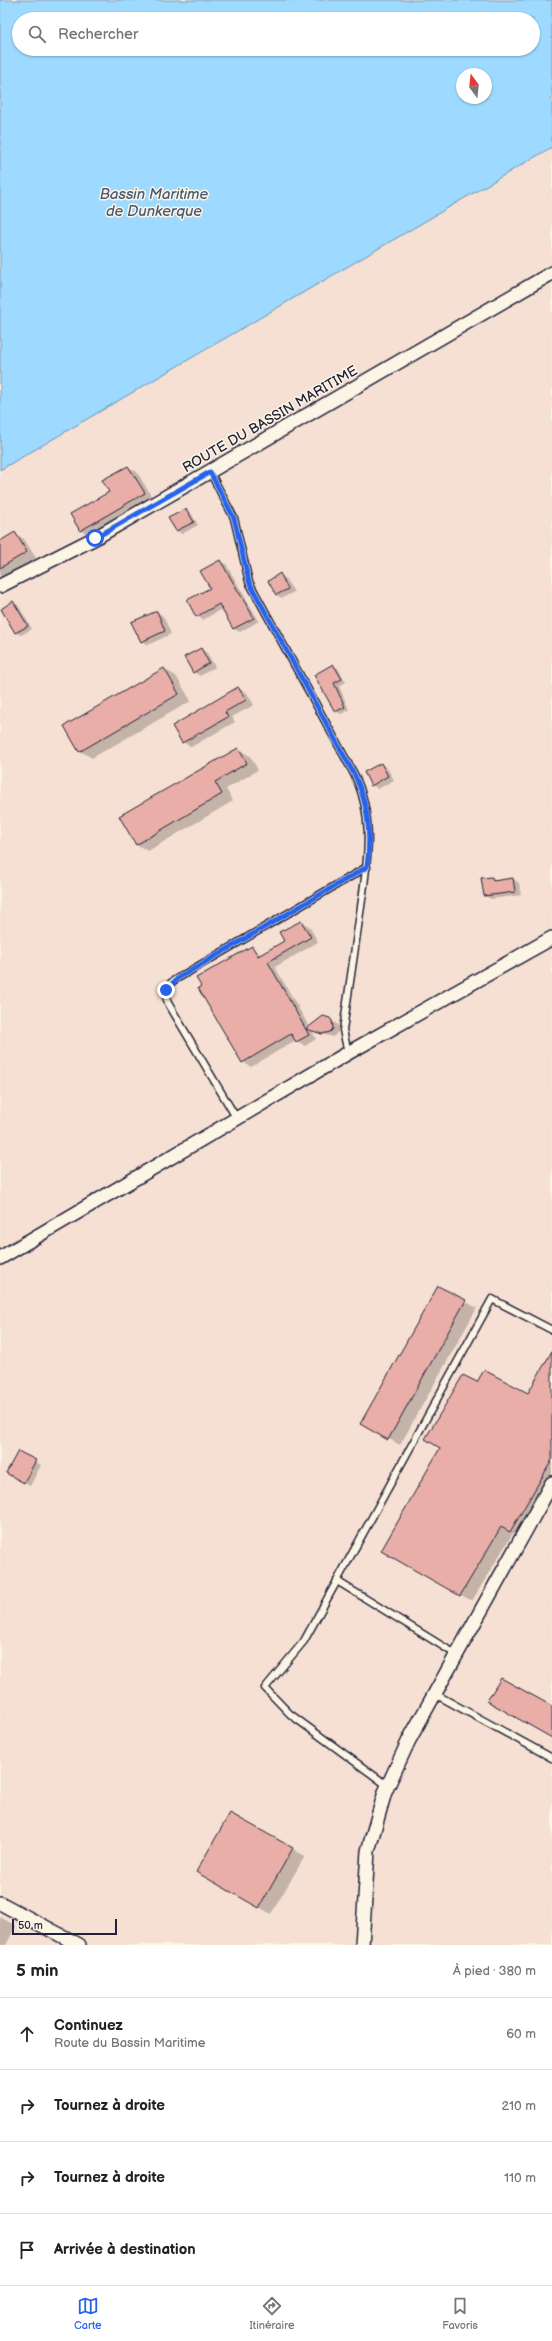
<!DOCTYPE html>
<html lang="fr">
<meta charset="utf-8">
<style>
:root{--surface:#fff;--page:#f6f6f6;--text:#222;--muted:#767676;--line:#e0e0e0;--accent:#2563eb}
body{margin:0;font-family:"Balsamiq Sans",sans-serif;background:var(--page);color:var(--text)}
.compass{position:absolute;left:456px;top:68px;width:36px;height:36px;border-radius:50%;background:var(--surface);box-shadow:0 1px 3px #0004;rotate:345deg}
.scale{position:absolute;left:12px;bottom:10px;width:105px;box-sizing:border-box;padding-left:4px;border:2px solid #22223b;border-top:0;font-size:11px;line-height:14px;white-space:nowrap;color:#22223b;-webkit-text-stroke:3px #fcf5e5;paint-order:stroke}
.stop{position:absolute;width:12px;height:12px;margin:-9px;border:3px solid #2563eb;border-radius:50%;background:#fff}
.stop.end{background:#2563eb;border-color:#fff;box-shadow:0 1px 4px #0008}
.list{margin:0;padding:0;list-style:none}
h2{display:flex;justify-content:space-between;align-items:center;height:52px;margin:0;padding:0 16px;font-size:17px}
h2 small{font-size:13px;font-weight:400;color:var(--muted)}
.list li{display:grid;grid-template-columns:26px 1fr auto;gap:12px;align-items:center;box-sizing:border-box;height:72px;padding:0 16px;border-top:1px solid var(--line)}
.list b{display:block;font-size:15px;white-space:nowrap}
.list p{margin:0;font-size:13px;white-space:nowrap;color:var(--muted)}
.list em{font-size:13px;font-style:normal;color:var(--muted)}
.icon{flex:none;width:22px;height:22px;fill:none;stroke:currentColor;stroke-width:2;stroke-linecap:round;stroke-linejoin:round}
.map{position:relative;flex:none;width:552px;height:1945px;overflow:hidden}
.search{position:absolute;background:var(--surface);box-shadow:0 1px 3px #0004;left:12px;right:12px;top:12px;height:44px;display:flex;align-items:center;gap:10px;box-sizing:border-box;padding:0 14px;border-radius:22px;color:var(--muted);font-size:15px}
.sheet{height:340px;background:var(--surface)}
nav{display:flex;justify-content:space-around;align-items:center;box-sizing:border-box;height:56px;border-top:1px solid var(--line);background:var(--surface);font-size:11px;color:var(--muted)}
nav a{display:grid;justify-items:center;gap:2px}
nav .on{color:var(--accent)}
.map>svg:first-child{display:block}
.built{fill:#f6e0d3}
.water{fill:#9ed9ff;stroke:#6c90b1;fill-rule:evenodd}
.shadow{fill:#0003}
.building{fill:#e9aea8;stroke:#22223b}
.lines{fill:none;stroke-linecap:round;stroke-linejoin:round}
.lane-casing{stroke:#22223b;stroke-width:9}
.street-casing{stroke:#22223b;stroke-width:16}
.lane{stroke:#fcf5e5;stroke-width:6}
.street{stroke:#fcf5e5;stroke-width:13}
.route{stroke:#2563eb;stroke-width:5}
.labels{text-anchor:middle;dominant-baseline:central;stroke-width:3;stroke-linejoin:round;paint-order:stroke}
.street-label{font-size:14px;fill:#22223b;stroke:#fcf5e5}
.water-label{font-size:15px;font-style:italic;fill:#475976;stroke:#fcf5e5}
</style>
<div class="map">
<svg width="552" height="1945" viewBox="0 0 552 1945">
<rect width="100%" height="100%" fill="#fcf5e5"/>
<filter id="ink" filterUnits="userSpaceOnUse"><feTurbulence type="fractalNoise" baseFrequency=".025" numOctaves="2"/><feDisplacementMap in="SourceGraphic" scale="8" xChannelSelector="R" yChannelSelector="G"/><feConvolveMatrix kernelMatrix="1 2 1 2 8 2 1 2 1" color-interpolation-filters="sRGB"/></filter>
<g filter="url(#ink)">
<path class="built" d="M552 147V1945H0V470Z"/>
<path class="water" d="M0 0H552V147L0 470ZM19 19H533V49H19ZM462 74H486V98H462Z"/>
<g class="shadow">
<path d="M128 467 137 472 153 499 89 535 80 530Z"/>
<path d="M186 510 191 513 198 525 182 534 177 531 170 518Z"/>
<path d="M15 534 24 539 36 558 0 579V542Z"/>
<path d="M220 561 226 564 259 621 240 632 234 629 223 608 203 620 197 616 188 601 211 588Z"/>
<path d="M280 575 285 578 294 592 282 598 276 595Z"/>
<path d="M13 602 18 605 32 629 21 635 16 633 2 609Z"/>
<path d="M157 612 163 616 171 634 148 645 142 641Z"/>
<path d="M201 649 207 653 215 667 200 676 194 672Z"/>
<path d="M333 665 338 668 346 682 339 686 349 710 341 714 335 711Z"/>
<path d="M164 669 176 676 191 701 92 758 80 751 66 726Z"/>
<path d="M238 688 247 693 254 705 232 717 235 722 191 747 183 742Z"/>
<path d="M238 749 250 756 258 770 226 789 233 801 148 851 136 844Z"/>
<path d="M381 764 387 768 394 780 378 789 372 785Z"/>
<path d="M492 878 498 881 513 879 519 883 521 895 491 899 485 896Z"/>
<path d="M301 922 309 926 318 942 275 967 310 1028 329 1018 338 1025V1032L333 1037 312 1031 316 1039 305 1046 296 1040 251 1067 243 1062 199 988 252 948 262 955 285 941Z"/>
<path d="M438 1287 477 1308 400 1445 361 1423Z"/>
<path d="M552 1354V1486L522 1538 513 1533 472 1601 383 1551 477 1384 529 1395Z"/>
<path d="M19 1452 41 1465 30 1486 7 1473Z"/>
<path d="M231 1814 305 1856 271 1914 198 1871Z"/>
<path d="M0 1917 16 1926 6 1945H0Z"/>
</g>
<g class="building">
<path d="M128 466 145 493 80 531 70 514 109 492 102 480Z"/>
<path d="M186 509 194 522 176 531 168 518Z"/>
<path d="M15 532 27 552 0 568V541Z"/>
<path d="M220 560 254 618 233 629 219 604 196 617 187 600 210 588 200 571Z"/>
<path d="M280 573 288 589 276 595 268 581Z"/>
<path d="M13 601 28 626 15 633 1 609Z"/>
<path d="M157 611 165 631 141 642 131 622Z"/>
<path d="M201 648 209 663 193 673 184 657Z"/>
<path d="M333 664 342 679 334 683 345 707 335 712 314 675Z"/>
<path d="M164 668 179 694 79 752 64 726Z"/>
<path d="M238 687 246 700 225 712 228 717 182 743 172 726Z"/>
<path d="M238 748 247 763 215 782 222 794 136 845 119 816Z"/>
<path d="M381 763 388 776 371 786 364 772Z"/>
<path d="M492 877 493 881 513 878 515 892 484 896 481 878Z"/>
<path d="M301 921 311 937 268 962 309 1035 296 1042 291 1034 242 1063 198 988 201 986 196 978 252 946 258 956 284 941 279 932Z"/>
<path d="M323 1016 330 1018 332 1021 333 1029 330 1032 322 1034 306 1029Z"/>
<path d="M438 1286 466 1300 388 1440 360 1424Z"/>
<path d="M552 1351V1460L510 1532 501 1527 460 1596 381 1551 440 1448 425 1439 463 1375 477 1382 484 1370 528 1393Z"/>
<path d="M18 1451 36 1460 24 1483 6 1473Z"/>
<path d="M501 1678 552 1706V1738L487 1701Z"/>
<path d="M230 1813 293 1848 259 1908 196 1872Z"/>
</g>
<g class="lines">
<defs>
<g id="lane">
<path d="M210 472 234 518 249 582 354 774C378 822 365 876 358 927 353 961 348 995 343 1030L348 1053"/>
<path d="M237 1119 168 1003C163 991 167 984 178 978L367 867"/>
<path d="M337 1581 457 1655"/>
<path d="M435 1694 552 1758"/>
<path d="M388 1786 290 1714 265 1688 304 1641 492 1299 552 1330"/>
</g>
<g id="street">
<path d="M0 586 95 538 552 273"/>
<path d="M0 1258 348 1053 552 938"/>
<path d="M0 1903 79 1945"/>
<path d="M362 1945 368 1851 385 1792 409 1740 552 1483"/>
</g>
</defs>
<use href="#lane" class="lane-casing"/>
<use href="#street" class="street-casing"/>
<use href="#lane" class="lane"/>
<use href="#street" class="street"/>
</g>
</g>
<g class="lines" filter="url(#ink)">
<path class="route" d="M95 538 210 472 234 518 249 582 354 774C368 802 371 836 367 867L178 978 166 990"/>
</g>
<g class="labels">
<g class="street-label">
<text transform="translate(270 419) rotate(-30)">ROUTE DU BASSIN MARITIME</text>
</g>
<g class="water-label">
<text x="154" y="194">Bassin Maritime<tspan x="154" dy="17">de Dunkerque</tspan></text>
</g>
</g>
</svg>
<svg class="compass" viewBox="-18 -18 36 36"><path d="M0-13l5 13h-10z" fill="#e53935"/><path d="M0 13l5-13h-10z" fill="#767676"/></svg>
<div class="scale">50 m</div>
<div class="stop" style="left:95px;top:538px"></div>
<div class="stop end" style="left:166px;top:990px"></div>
<div class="search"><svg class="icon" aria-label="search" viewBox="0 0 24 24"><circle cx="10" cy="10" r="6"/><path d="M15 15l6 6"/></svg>Rechercher</div>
</div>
<section class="sheet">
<h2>5 min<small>À pied · 380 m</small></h2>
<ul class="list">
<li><svg class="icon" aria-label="ahead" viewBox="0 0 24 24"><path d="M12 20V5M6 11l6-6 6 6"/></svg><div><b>Continuez</b><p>Route du Bassin Maritime</p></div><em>60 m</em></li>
<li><svg class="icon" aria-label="right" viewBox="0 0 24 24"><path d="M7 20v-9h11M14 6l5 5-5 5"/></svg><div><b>Tournez à droite</b></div><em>210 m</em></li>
<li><svg class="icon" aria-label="right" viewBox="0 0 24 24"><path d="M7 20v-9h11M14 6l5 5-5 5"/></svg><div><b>Tournez à droite</b></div><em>110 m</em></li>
<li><svg class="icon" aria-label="arrive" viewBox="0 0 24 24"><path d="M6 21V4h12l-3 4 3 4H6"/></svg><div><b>Arrivée à destination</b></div></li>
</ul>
</section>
<nav>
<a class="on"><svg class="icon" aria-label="map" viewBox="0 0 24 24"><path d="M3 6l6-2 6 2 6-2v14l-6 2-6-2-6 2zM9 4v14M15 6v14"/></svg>Carte</a>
<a><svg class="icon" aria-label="directions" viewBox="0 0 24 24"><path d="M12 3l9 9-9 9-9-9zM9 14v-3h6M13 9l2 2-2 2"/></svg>Itinéraire</a>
<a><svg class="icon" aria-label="saved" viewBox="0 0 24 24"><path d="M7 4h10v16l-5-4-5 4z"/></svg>Favoris</a>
</nav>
